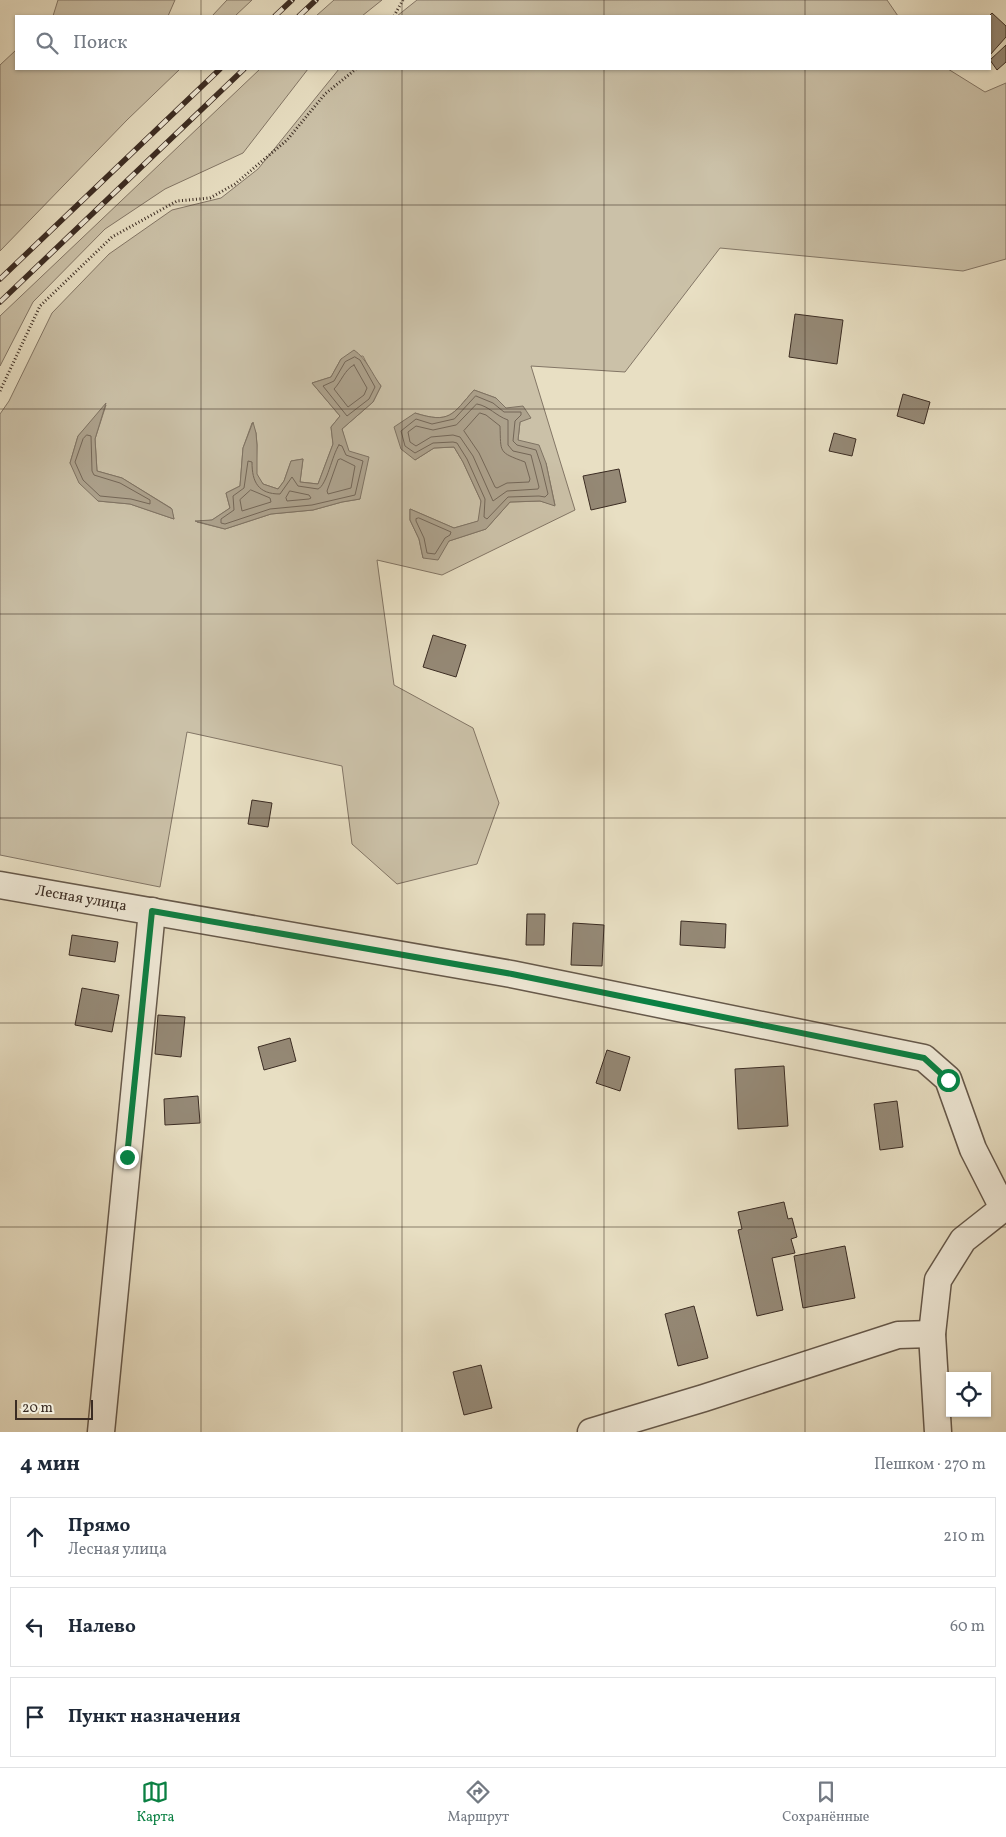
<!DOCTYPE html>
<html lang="ru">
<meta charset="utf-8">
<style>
:root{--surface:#fff;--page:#f2f2f3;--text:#1f2937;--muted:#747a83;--line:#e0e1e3;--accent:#0b8043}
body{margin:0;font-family:Vollkorn,serif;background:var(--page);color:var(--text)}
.controls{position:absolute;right:15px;bottom:15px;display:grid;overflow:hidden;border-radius:0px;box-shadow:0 1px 4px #0004}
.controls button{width:45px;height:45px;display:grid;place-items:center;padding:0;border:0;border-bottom:1px solid var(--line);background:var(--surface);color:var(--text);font:25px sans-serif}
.scale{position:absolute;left:15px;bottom:12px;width:78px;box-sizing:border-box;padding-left:5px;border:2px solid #3b2c23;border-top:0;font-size:14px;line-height:18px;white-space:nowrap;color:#3b2c23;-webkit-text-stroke:4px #f0ead8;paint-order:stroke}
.stop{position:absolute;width:15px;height:15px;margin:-11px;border:4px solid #0b8043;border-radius:50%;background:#fff}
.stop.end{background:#0b8043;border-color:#fff;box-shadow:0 1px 5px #0008}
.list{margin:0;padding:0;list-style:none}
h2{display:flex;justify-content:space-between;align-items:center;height:65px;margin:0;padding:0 20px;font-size:21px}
h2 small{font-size:16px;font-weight:400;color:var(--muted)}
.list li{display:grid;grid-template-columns:32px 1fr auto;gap:15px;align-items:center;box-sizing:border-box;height:80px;margin:0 10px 10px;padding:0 10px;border:1px solid var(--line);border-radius:0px}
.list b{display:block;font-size:19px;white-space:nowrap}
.list p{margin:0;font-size:16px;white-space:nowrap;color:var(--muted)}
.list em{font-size:16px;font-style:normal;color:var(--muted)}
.icon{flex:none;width:28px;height:28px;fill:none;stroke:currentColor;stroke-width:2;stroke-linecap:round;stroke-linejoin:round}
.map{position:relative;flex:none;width:1006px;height:1432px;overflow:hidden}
.search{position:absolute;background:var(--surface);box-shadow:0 1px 4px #0004;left:15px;right:15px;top:15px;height:55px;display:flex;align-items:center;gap:12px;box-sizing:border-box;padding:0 18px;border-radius:0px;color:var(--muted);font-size:19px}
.sheet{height:335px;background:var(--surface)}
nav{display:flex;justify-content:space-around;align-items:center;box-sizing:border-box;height:70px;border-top:1px solid var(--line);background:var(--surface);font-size:14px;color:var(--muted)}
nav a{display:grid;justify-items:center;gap:2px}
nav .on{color:var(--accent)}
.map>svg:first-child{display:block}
.green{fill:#cbc1a8;stroke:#837666;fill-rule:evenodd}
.water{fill:#ada28d;stroke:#7f7363}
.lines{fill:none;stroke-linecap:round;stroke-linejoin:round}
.shore{stroke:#746758;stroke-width:1}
.building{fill:#958976;stroke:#3b2c23}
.minor-casing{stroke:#66594b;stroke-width:29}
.path{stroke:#3b2c23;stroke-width:3;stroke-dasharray:1 2.5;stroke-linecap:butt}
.minor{stroke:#f0ead8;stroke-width:26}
.rail-casing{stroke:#3b2c23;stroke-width:5.5}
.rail{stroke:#f0ead8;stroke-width:4;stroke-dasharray:11;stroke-linecap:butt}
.route{stroke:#0b8043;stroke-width:6}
.grid{fill:none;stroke:#3b2c23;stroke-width:1;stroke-opacity:0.55}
.labels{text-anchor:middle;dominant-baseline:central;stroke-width:4;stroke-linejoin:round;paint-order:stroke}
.street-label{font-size:15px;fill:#3b2c23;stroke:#f0ead8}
</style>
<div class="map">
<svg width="1006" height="1432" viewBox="0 0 1006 1432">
<rect width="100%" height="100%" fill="#e8dfc3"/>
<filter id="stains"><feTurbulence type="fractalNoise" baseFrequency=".004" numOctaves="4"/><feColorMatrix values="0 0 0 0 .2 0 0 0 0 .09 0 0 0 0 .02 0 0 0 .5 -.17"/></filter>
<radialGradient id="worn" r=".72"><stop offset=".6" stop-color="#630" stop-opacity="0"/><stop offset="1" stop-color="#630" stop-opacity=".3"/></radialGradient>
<g class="green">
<path d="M58 0H175L168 16H53Z"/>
<path d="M227 0H252L235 16H212Z"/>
<path d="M334 0H382L362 16H316Z"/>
<path d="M417 0H887L898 16H397Z"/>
<path d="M16 50V69H180L127 120 0 251V65Z"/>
<path d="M260 69H308L243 153 165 189 105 229 33 302 0 366V316Z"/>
<path d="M339 69H948L985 92 1006 83V259L963 271 720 248 625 372 531 366 575 510 442 575 377 560 394 685 473 728 499 803 477 864 397 884 352 844 342 766 187 732 160 887 0 855V414L9 401 52 313 109 254 172 210 221 198 258 169ZM363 356 372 374 381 386 373 402 342 429 360 499 342 502 313 510 271 514 225 529 197 522 212 520 230 508 226 493 240 486 243 448 252 423 256 433 257 445 256 474 263 484 278 489 284 481 291 461 303 459 300 482 318 484 333 444 331 427 340 416 312 383 331 377 341 359ZM474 390 496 398 520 422 518 440 546 463 555 505 540 501 510 502 486 529 449 541 423 558 419 539 410 520V509L454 528 479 521 481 501 463 462 454 447 434 448 415 460V413C450 424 452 415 474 390ZM106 405 95 439 97 471 122 478 171 508 174 519 130 504 98 501 70 463 78 436Z"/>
</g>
<g class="water">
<path d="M354 350C367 359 372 374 381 386L373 402 342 429 349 451 369 457 360 499 342 502 313 510 271 514 225 529 195 521 212 520 230 508 226 493 240 486 243 448 253 422 256 433 257 445V474L263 484 278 489 284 481 291 461 303 459 300 482 318 484 333 444 331 427 340 416 312 383 331 377 341 359Z"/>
<path d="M474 390 496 398 506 408 523 406 531 418 520 422 518 440 539 445 546 463 555 506 540 501 510 502 486 529 449 541 438 560 423 558 419 539 410 520V509L454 528 478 521 481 501 463 462 454 447 434 448 415 460 401 449 394 427 415 413C450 424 452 415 474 390Z"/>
<path d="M106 403 95 439 97 471 122 478 172 509 174 519 130 504 98 501 79 483 70 463 78 436Z"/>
</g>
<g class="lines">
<g class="shore">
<path d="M355 357 360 360 375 387 369 399 347 416 323 386 334 381 345 362Z"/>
<path d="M354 365 367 388 364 395 348 407 334 389C341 382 345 369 354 365Z"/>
<path d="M476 396 493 403 504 412H521V415L515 421 513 441 517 445 536 450 541 465 548 494 545 497 539 496 508 497 487 519 484 517 485 499 467 459 457 443 453 442 433 443 415 453 405 446 401 431 416 419 432 424 454 419Z"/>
<path d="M477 404C489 406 496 416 508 420V445L513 451 531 455 539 487 538 489 507 491 493 501 473 456 460 437 453 435 431 437 416 446 410 442 408 432 416 426 433 430 456 425Z"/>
<path d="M480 413 486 415 500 426C501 453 498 452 525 462L530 479 529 482 507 483 497 488 495 487 479 453 464 431Z"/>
<path d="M87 435 91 436 92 471 94 475 120 483 150 500V504L131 499 100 496 83 480 75 462 83 439Z"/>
<path d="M339 445 342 446 346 455 363 461 355 495 312 505 270 509 225 524 221 523V519L234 510 233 496 244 488 248 461 252 462C252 482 258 494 280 494L292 477 298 486 318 489C327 485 332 455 339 445Z"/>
<path d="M341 459 355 466 351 488 328 494 327 491 338 460Z"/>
<path d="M251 490 270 498 271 502 242 511 240 500Z"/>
<path d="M290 491 309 495 311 498 309 499 287 501 286 498Z"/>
<path d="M419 518 451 532 450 535 445 538 435 554 427 553 424 538 416 521V519Z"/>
</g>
</g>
<g class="building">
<path d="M992 13 1006 26V37L990 55 989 16Z"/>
<path d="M1006 45V62L997 70 990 60Z"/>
<path d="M795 314 843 320 837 364 789 357Z"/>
<path d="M903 394 930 402 924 424 897 416Z"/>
<path d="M834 433 856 439 852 456 829 451Z"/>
<path d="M619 469 626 502 591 510 583 476Z"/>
<path d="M433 635 466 645 456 677 423 667Z"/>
<path d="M252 800 272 803 268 827 248 824Z"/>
<path d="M527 914H545L544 945H526Z"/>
<path d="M681 921 726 924 725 948 680 945Z"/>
<path d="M573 923 604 925 602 966 571 965Z"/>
<path d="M72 935 118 942 115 962 69 955Z"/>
<path d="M82 988 119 995 112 1032 75 1025Z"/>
<path d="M158 1015 185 1017 181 1057 155 1054Z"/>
<path d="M290 1038 296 1061 264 1070 258 1047Z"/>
<path d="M607 1050 630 1057 620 1091 596 1083Z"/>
<path d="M784 1066 788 1126 738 1129 735 1069Z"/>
<path d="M198 1096 200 1123 165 1125 164 1099Z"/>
<path d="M897 1101 903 1147 880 1150 874 1104Z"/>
<path d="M784 1202 788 1219 792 1218 797 1237 791 1239 795 1253 772 1258 783 1310 757 1316 738 1230 742 1229 738 1212Z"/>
<path d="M845 1246 855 1298 803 1308 794 1256Z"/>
<path d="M694 1306 708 1358 678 1366 665 1314Z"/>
<path d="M481 1365 492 1408 464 1415 453 1372Z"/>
</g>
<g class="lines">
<defs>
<g id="minor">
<path d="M0 885 511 974 924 1058 948 1079 973 1149 1003 1208"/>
<path d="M101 1432 152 911"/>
<path d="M591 1432 704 1398 898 1335 932 1334"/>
<path d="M938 1432 932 1334 938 1280 963 1240 1006 1206"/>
</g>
</defs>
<use href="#minor" class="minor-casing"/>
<g class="path">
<path d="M394 16 403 0"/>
<path d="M0 391 40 306 112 237 177 201 210 198 235 184 287 140 325 94 356 69"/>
</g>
<use href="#minor" class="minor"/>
<defs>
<g id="rail">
<path d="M275 16 292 0"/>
<path d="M299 16 316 0"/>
<path d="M0 279 220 69"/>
<path d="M0 302 244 69"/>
</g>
</defs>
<use href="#rail" class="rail-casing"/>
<use href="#rail" class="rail"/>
</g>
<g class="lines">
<path class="route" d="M127 1157 152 911 512 974 924 1058 948 1080"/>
</g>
<path class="grid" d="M201 0V16M402 0V16M604 0V16M805 0V16M201 69V1432M402 69V1432M604 69V1432M805 69V1432M0 205H1006M0 409H1006M0 614H1006M0 818H1006M0 1023H1006M0 1227H1006"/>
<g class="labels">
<g class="street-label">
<text transform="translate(81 899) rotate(10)">Лесная улица</text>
</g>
</g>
<rect width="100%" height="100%" filter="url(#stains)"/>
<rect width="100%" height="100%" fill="url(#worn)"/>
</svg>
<div class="controls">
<button><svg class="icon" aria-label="locate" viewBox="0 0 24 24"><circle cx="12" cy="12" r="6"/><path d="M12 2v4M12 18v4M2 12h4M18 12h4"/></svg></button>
</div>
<div class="scale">20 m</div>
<div class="stop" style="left:948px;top:1080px"></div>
<div class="stop end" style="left:127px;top:1157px"></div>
<div class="search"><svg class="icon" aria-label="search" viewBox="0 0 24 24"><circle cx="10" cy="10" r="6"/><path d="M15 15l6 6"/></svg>Поиск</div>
</div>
<section class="sheet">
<h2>4 мин<small>Пешком · 270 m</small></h2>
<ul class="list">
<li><svg class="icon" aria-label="ahead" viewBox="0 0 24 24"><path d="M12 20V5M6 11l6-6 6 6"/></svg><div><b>Прямо</b><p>Лесная улица</p></div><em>210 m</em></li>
<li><svg class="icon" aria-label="left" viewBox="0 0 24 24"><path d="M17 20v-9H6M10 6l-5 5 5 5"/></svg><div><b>Налево</b></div><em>60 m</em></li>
<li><svg class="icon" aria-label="arrive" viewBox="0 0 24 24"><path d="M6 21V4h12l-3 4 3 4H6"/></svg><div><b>Пункт назначения</b></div></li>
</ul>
</section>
<nav>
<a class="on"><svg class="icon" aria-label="map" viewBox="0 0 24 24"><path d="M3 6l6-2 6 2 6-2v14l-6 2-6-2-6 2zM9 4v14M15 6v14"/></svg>Карта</a>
<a><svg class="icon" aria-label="directions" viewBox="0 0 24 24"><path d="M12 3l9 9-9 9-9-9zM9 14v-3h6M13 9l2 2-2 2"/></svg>Маршрут</a>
<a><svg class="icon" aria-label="saved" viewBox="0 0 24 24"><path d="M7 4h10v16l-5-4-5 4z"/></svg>Сохранённые</a>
</nav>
